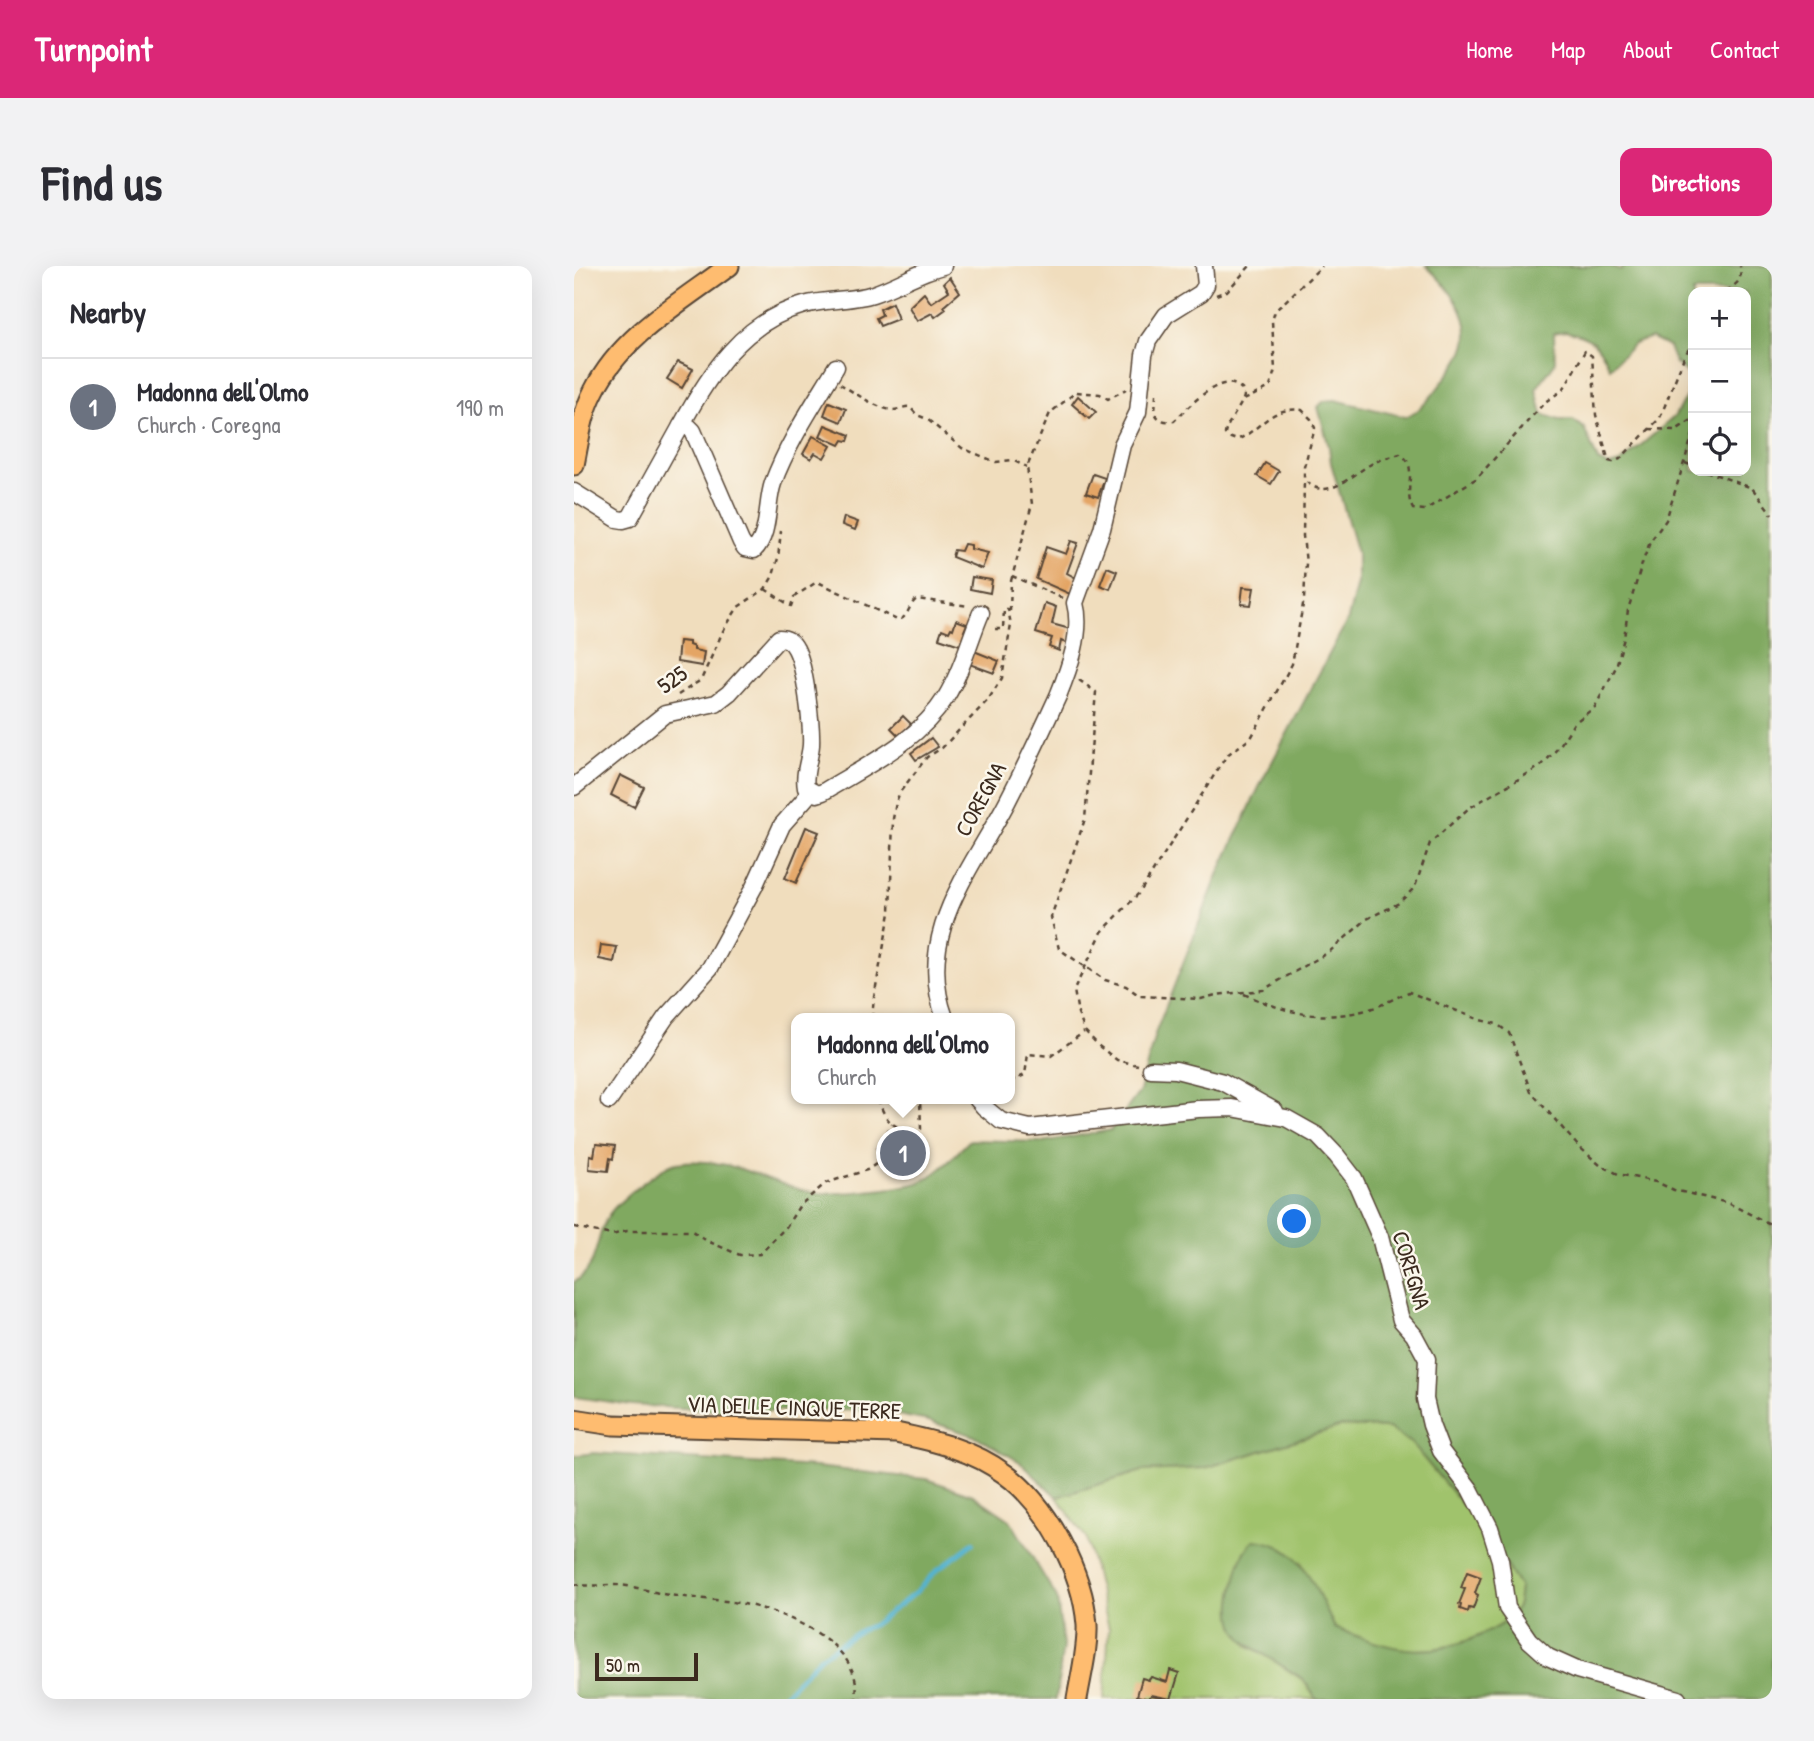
<!DOCTYPE html>
<meta charset="utf-8">
<style>
:root{--surface:#fff;--page:#f2f2f3;--text:#2b2b33;--muted:#7c7c81;--line:#e1e1e2;--accent:#db2777}
body{margin:0;font-family:"Patrick Hand",sans-serif;background:var(--page);color:var(--text)}
.controls{position:absolute;right:21px;top:21px;display:grid;overflow:hidden;border-radius:14px;box-shadow:0 7px 28px #0002}
.controls button{width:63px;height:63px;display:grid;place-items:center;padding:0;border:0;border-bottom:2px solid var(--line);background:var(--surface);color:var(--text);font:35px sans-serif}
.scale{position:absolute;left:21px;bottom:18px;width:103px;box-sizing:border-box;padding-left:7px;border:4px solid #3b2a1e;border-top:0;font-size:19px;line-height:24px;white-space:nowrap;color:#3b2a1e;-webkit-text-stroke:5px #fbf7ec;paint-order:stroke}
.you{position:absolute;left:721px;top:956px;width:24px;height:24px;margin:-18px;border:5px solid #fff;border-radius:50%;background:#1a73e8;box-shadow:0 0 0 10px #1a73e833}
.badge{display:grid;place-items:center;width:46px;height:46px;border-radius:50%;background:var(--accent);color:#fff;font-size:23px;font-weight:700}
.pin{position:absolute;translate:-50% -50%;border:4px solid #fff;box-shadow:0 2px 7px #0006}
.popup{position:absolute;left:217px;top:747px;width:224px;height:91px;box-sizing:border-box;display:grid;place-content:center;border-radius:14px;background:var(--surface);filter:drop-shadow(0 2px 5px #0005);font-size:23px;white-space:nowrap;color:var(--muted)}
.popup b{font-size:26px;color:var(--text)}
.popup::after{content:'';position:absolute;left:50%;top:100%;margin-left:-14px;border:14px solid transparent;border-top-color:var(--surface)}
.list{margin:0;padding:0;list-style:none}
h2{display:flex;justify-content:space-between;align-items:center;height:91px;margin:0;padding:0 28px;font-size:30px}
h2 small{font-size:23px;font-weight:400;color:var(--muted)}
.list li{display:grid;grid-template-columns:46px 1fr auto;gap:21px;align-items:center;box-sizing:border-box;height:98px;padding:0 28px;border-top:2px solid var(--line)}
.list b{display:block;font-size:26px;white-space:nowrap}
.list p{margin:0;font-size:23px;white-space:nowrap;color:var(--muted)}
.list em{font-size:23px;font-style:normal;color:var(--muted)}
.icon{flex:none;width:38px;height:38px;fill:none;stroke:currentColor;stroke-width:2;stroke-linecap:round;stroke-linejoin:round}
.map{position:relative;flex:none;width:1198px;height:1433px;overflow:hidden;border-radius:14px}
header{display:flex;align-items:center;gap:42px;box-sizing:border-box;height:98px;padding:0 35px;background:var(--accent);color:#fff}
header strong{font-size:33px}
nav{display:flex;gap:38px;margin-inline-start:auto;font-size:24px}
.intro{display:flex;align-items:center;justify-content:space-between;box-sizing:border-box;height:168px;padding:0 42px}
h1{margin:0;font-size:49px}
.button{padding:18px 32px;border-radius:14px;background:var(--accent);color:#fff;font-size:24px;font-weight:700}
main{display:flex;gap:42px;padding:0 42px}
aside{flex:1;background:var(--surface);border-radius:14px;box-shadow:0 7px 28px #0002}
.map>svg:first-child{display:block}
.green{fill:#a0c36c;stroke:#6e7645;stroke-width:2}
.forest{fill:#80a960;stroke:#5e6a3f;stroke-width:2;fill-rule:evenodd}
.lines{fill:none;stroke-linecap:round;stroke-linejoin:round}
.stream{stroke:#52b3d1;stroke-width:4.5}
.building{fill:#e4a565}
.minor-casing{stroke:#564536;stroke-width:19}
.major-casing{stroke:#564536;stroke-width:23}
.path{stroke:#564536;stroke-width:2.5;stroke-dasharray:5 5;stroke-linecap:butt}
.minor{stroke:#fff;stroke-width:16}
.major{stroke:#febc70;stroke-width:19}
.labels{text-anchor:middle;dominant-baseline:central;stroke-width:5;stroke-linejoin:round;paint-order:stroke}
.street-label{font-size:23px;fill:#3b2a1e;stroke:#fbf7ec}
</style>
<header>
<strong>Turnpoint</strong>
<nav><a>Home</a><a>Map</a><a>About</a><a>Contact</a></nav>
</header>
<div class="intro"><h1>Find us</h1><a class="button">Directions</a></div>
<main>
<aside>
<h2>Nearby<small></small></h2>
<ul class="list">
<li><span class="badge" style="background:#6b7280">1</span><div><b>Madonna dell'Olmo</b><p>Church · Coregna</p></div><em>190 m</em></li>
</ul>
</aside>
<div class="map">
<svg width="1198" height="1433" viewBox="0 0 1198 1433">
<rect width="100%" height="100%" fill="#fbf7ec"/>
<filter id="ink" filterUnits="userSpaceOnUse"><feTurbulence type="fractalNoise" baseFrequency=".0143" numOctaves="2"/><feDisplacementMap in="SourceGraphic" scale="14" xChannelSelector="R" yChannelSelector="G"/><feConvolveMatrix kernelMatrix="1 2 1 2 8 2 1 2 1" color-interpolation-filters="sRGB"/></filter>
<filter id="wash" filterUnits="userSpaceOnUse"><feTurbulence type="fractalNoise" baseFrequency=".00686" numOctaves="4" result="noise"/><feDisplacementMap in="SourceGraphic" scale="28" xChannelSelector="R" yChannelSelector="G"/><feGaussianBlur stdDeviation="1.57" result="paint"/><feColorMatrix in="noise" values="0 0 0 0 0 0 0 0 0 0 0 0 0 0 0 0 0 1.4 0 .05"/><feComposite in="paint" operator="in"/></filter>
<g filter="url(#wash)">
<rect width="100%" height="100%" fill="#f0ddbd"/>
<path class="green" d="M768 1160 815 1162 838 1178 909 1263 946 1322C945 1328 945 1338 942 1344 935 1356 919 1363 907 1369 851 1395 815 1383 761 1362L727 1296 673 1379 696 1392 729 1414 742 1433H530L535 1362 512 1272 483 1231 568 1205 631 1202Z"/>
<g class="forest">
<path d="M852 0H1036L1048 4 1049 0H1198V1433H742C738 1427 735 1420 730 1415 726 1410 718 1406 713 1403 673 1376 648 1374 661 1317 664 1301 668 1286 680 1274 728 1276 742 1325 761 1362 815 1383 851 1395 907 1369 919 1363 935 1356 942 1343 945 1338 945 1328 946 1322L909 1263 838 1178 815 1162 768 1160 631 1202 568 1205 483 1231 446 1196 403 1171 355 1155 297 1144 153 1145 58 1139 0 1131V1016C24 1003 21 973 33 952 40 938 87 900 103 897 156 889 189 916 237 926 255 930 324 923 343 917 363 910 381 889 396 874L468 876 537 864 566 825 581 768 644 609 688 515 774 353 783 317V287L757 197 755 181 744 141 750 135 761 134 832 151C851 141 857 131 870 114 875 107 882 100 886 92 907 58 877 23 852 0ZM1119 26H1172V205H1119ZM991 65C1019 72 1024 76 1036 102L1060 78 1077 72 1095 81 1101 96 1116 111 1113 129 1100 151 1046 197 1035 200 1024 195 1010 162 999 154H985L968 148 962 123 981 97 980 67Z"/>
<path d="M19 1187 242 1201 352 1213 399 1229 436 1254 483 1332 489 1380 482 1433H0V1190Z"/>
</g>
<g class="lines">
<path class="stream" d="M206 1433 247 1390 287 1364 299 1359 341 1327 362 1305 399 1277"/>
</g>
<g id="blocks">
<g class="building">
<path d="M376 11 386 26 370 40 372 43 361 51 358 47 343 55 335 41 350 27 357 37 375 25 370 17Z"/>
<path d="M318 37 324 53 306 60 302 52 308 49 306 43Z"/>
<path d="M104 96 119 103 108 122 93 113Z"/>
<path d="M504 130 522 146 515 153 498 138Z"/>
<path d="M255 136 272 143 267 156 250 149Z"/>
<path d="M251 159 276 169 274 175 269 174 266 179 246 170Z"/>
<path d="M239 170 257 180 250 192 241 187 237 193 229 188Z"/>
<path d="M691 197 705 205 697 218 683 210Z"/>
<path d="M519 208 531 212 524 231 512 227Z"/>
<path d="M270 251 284 256 281 264 268 259Z"/>
<path d="M497 275 504 277 493 307 502 312 496 328 462 313 472 281 492 288Z"/>
<path d="M390 278 397 279V283L414 287 408 303 378 291 380 284 387 285Z"/>
<path d="M533 301 543 305 536 323 526 319Z"/>
<path d="M398 311 418 314 416 327 396 323Z"/>
<path d="M669 321 680 322 677 339 667 338Z"/>
<path d="M471 337 482 341 478 358 496 363 494 378 487 375 485 385 475 381 478 372 462 367Z"/>
<path d="M382 354 393 358 390 365 394 367 389 380 365 372 368 363 375 366 377 362 379 363Z"/>
<path d="M105 375 115 376V379L120 381V384L130 386 128 400 103 396Z"/>
<path d="M400 385 425 395 420 407 395 398Z"/>
<path d="M329 450 337 458 325 470 317 462Z"/>
<path d="M357 472 364 481 342 494 337 487Z"/>
<path d="M46 509 70 521 60 541 37 529Z"/>
<path d="M232 561 245 566 222 617 211 612Z"/>
<path d="M27 679 43 681 40 696 25 693Z"/>
<path d="M338 868 341 874 344 873 349 877V883L345 884 348 890 320 903 310 881Z"/>
<path d="M22 878 41 880 39 893 36 892 34 905 15 903 16 889 20 890Z"/>
<path d="M893 1306 907 1311 901 1327 904 1329 899 1343 895 1342 894 1346 886 1343 887 1339 885 1338 891 1323 887 1322Z"/>
<path d="M596 1404 605 1407 597 1433 577 1429 575 1433 563 1430 568 1412 575 1414 577 1411 593 1416Z"/>
</g>
</g>
</g>
<g filter="url(#ink)">
<use href="#blocks" fill-opacity="0" stroke="#564536" stroke-width="2"/>
<g class="lines">
<defs>
<g id="minor">
<path d="M107 160C135 108 169 55 230 39 252 33 277 35 299 28 323 20 344 6 369 0"/>
<path d="M0 226 43 253 49 254 56 252 107 160 115 161 119 165 167 276 171 282 180 284C196 269 192 237 199 217 214 176 240 138 262 101"/>
<path d="M0 521 91 448 142 437 155 427 205 372C213 372 218 375 222 383 231 400 238 459 237 479 236 493 229 508 232 522L243 528 249 526C293 499 344 476 372 431 388 405 395 375 407 347"/>
<path d="M371 752C340 669 397 605 433 536 451 501 468 465 484 430 495 403 509 366 501 337L528 263 548 179 564 146 570 89 574 75 592 49 627 27 632 19 630 0"/>
<path d="M577 803 602 804 649 816 701 845"/>
<path d="M403 833 410 841 427 855 456 862 624 843 658 842 712 852 744 870 763 890 780 912 806 971 827 1054 840 1069 853 1093 851 1133 857 1159 867 1185 896 1223 916 1262 926 1294 933 1342 955 1374 974 1391 1003 1404 1104 1433"/>
<path d="M35 835 92 751 136 702 180 621 208 559 237 526"/>
</g>
<g id="major">
<path d="M0 199C5 174 8 148 20 125 47 70 107 36 155 0"/>
<path d="M0 1153 39 1159 322 1167C360 1175 399 1184 431 1208 474 1239 509 1307 513 1359 514 1383 507 1409 503 1433"/>
</g>
</defs>
<use href="#minor" class="minor-casing"/>
<use href="#major" class="major-casing"/>
<g class="path">
<path d="M1153 26C1163 15 1168 18 1166 0"/>
<path d="M642 29 653 25 676 0"/>
<path d="M266 118C278 125 305 144 319 144 325 144 330 140 336 141L343 149 353 153 388 182 422 196 438 194 453 201"/>
<path d="M582 128 581 147C585 155 591 156 600 155 614 142 643 108 664 120 668 123 670 124 670 128 671 137 653 155 651 168L654 171 662 174C687 165 694 140 728 144L737 153 741 162 730 201V213C752 239 779 207 799 197 807 193 817 191 826 188 846 200 828 225 839 243L851 244 903 212 971 136 989 124 1011 85 1018 90 1022 149 1033 189 1035 195 1039 196 1046 193 1086 152 1110 91 1119 76"/>
<path d="M670 134 696 121 701 104 698 55 701 45 748 0"/>
<path d="M1075 163 1102 164 1119 153V160"/>
<path d="M1111 197 1119 200"/>
<path d="M1132 205 1178 222 1198 248"/>
<path d="M438 310 488 332"/>
<path d="M191 323 217 340 220 331 241 317H246L323 354C335 353 334 338 343 333L395 340"/>
<path d="M436 345 437 315 458 238 453 201 476 147 502 126 526 128 534 133 552 123"/>
<path d="M505 414 522 426 511 553 477 651 485 683 531 714 552 720 566 730 627 733 642 729 689 724 755 686 793 653 825 637 841 621 856 577 895 542 967 500 985 481 1000 457 1021 441 1042 401 1050 372 1054 344 1068 298 1076 276 1092 254 1119 168"/>
<path d="M104 429 127 414 149 365 164 341 191 323 199 310 204 292 207 265"/>
<path d="M670 728C713 747 748 757 796 743 809 739 822 731 835 726L906 754 923 758 935 767 957 826 1004 880 1026 899 1044 908 1082 916 1100 924 1154 937 1198 959"/>
<path d="M298 752 300 731 316 647 319 553 322 536 326 526 353 491 368 482 414 434 428 412 437 359 434 343H430L429 363H417"/>
<path d="M564 799 543 794 526 781 511 765 504 748 500 724 528 666 566 626 653 489 677 472 718 398 730 333 732 297 729 270 730 213"/>
<path d="M436 815 451 809 454 788 477 790 510 766"/>
<path d="M304 833C312 856 318 862 342 866L347 863 346 833"/>
<path d="M0 961 38 969 53 965H118L133 975 166 989 186 988 212 961 226 939 252 917 293 904 305 896 303 883 318 858"/>
<path d="M0 1318C18 1322 35 1317 53 1320 67 1322 81 1327 95 1329 120 1333 146 1333 170 1338 213 1347 290 1378 282 1433"/>
</g>
<use href="#minor" class="minor"/>
<use href="#major" class="major"/>
</g>
</g>
<g class="labels">
<g class="street-label">
<text transform="translate(98 413) rotate(-36)">525</text>
<text transform="translate(406 533) rotate(-61)">COREGNA</text>
<text transform="translate(838 1004) rotate(73)">COREGNA</text>
<text transform="translate(220 1141) rotate(2)">VIA DELLE CINQUE TERRE</text>
</g>
</g>
</svg>
<div class="controls">
<button>+</button>
<button>−</button>
<button><svg class="icon" aria-label="locate" viewBox="0 0 24 24"><circle cx="12" cy="12" r="6"/><path d="M12 2v4M12 18v4M2 12h4M18 12h4"/></svg></button>
</div>
<div class="scale">50 m</div>
<div class="you"></div>
<div class="pin badge" style="left:329px;top:887px;background:#6b7280">1</div>
<div class="popup"><b>Madonna dell'Olmo</b>Church</div>
</div>
</main>
